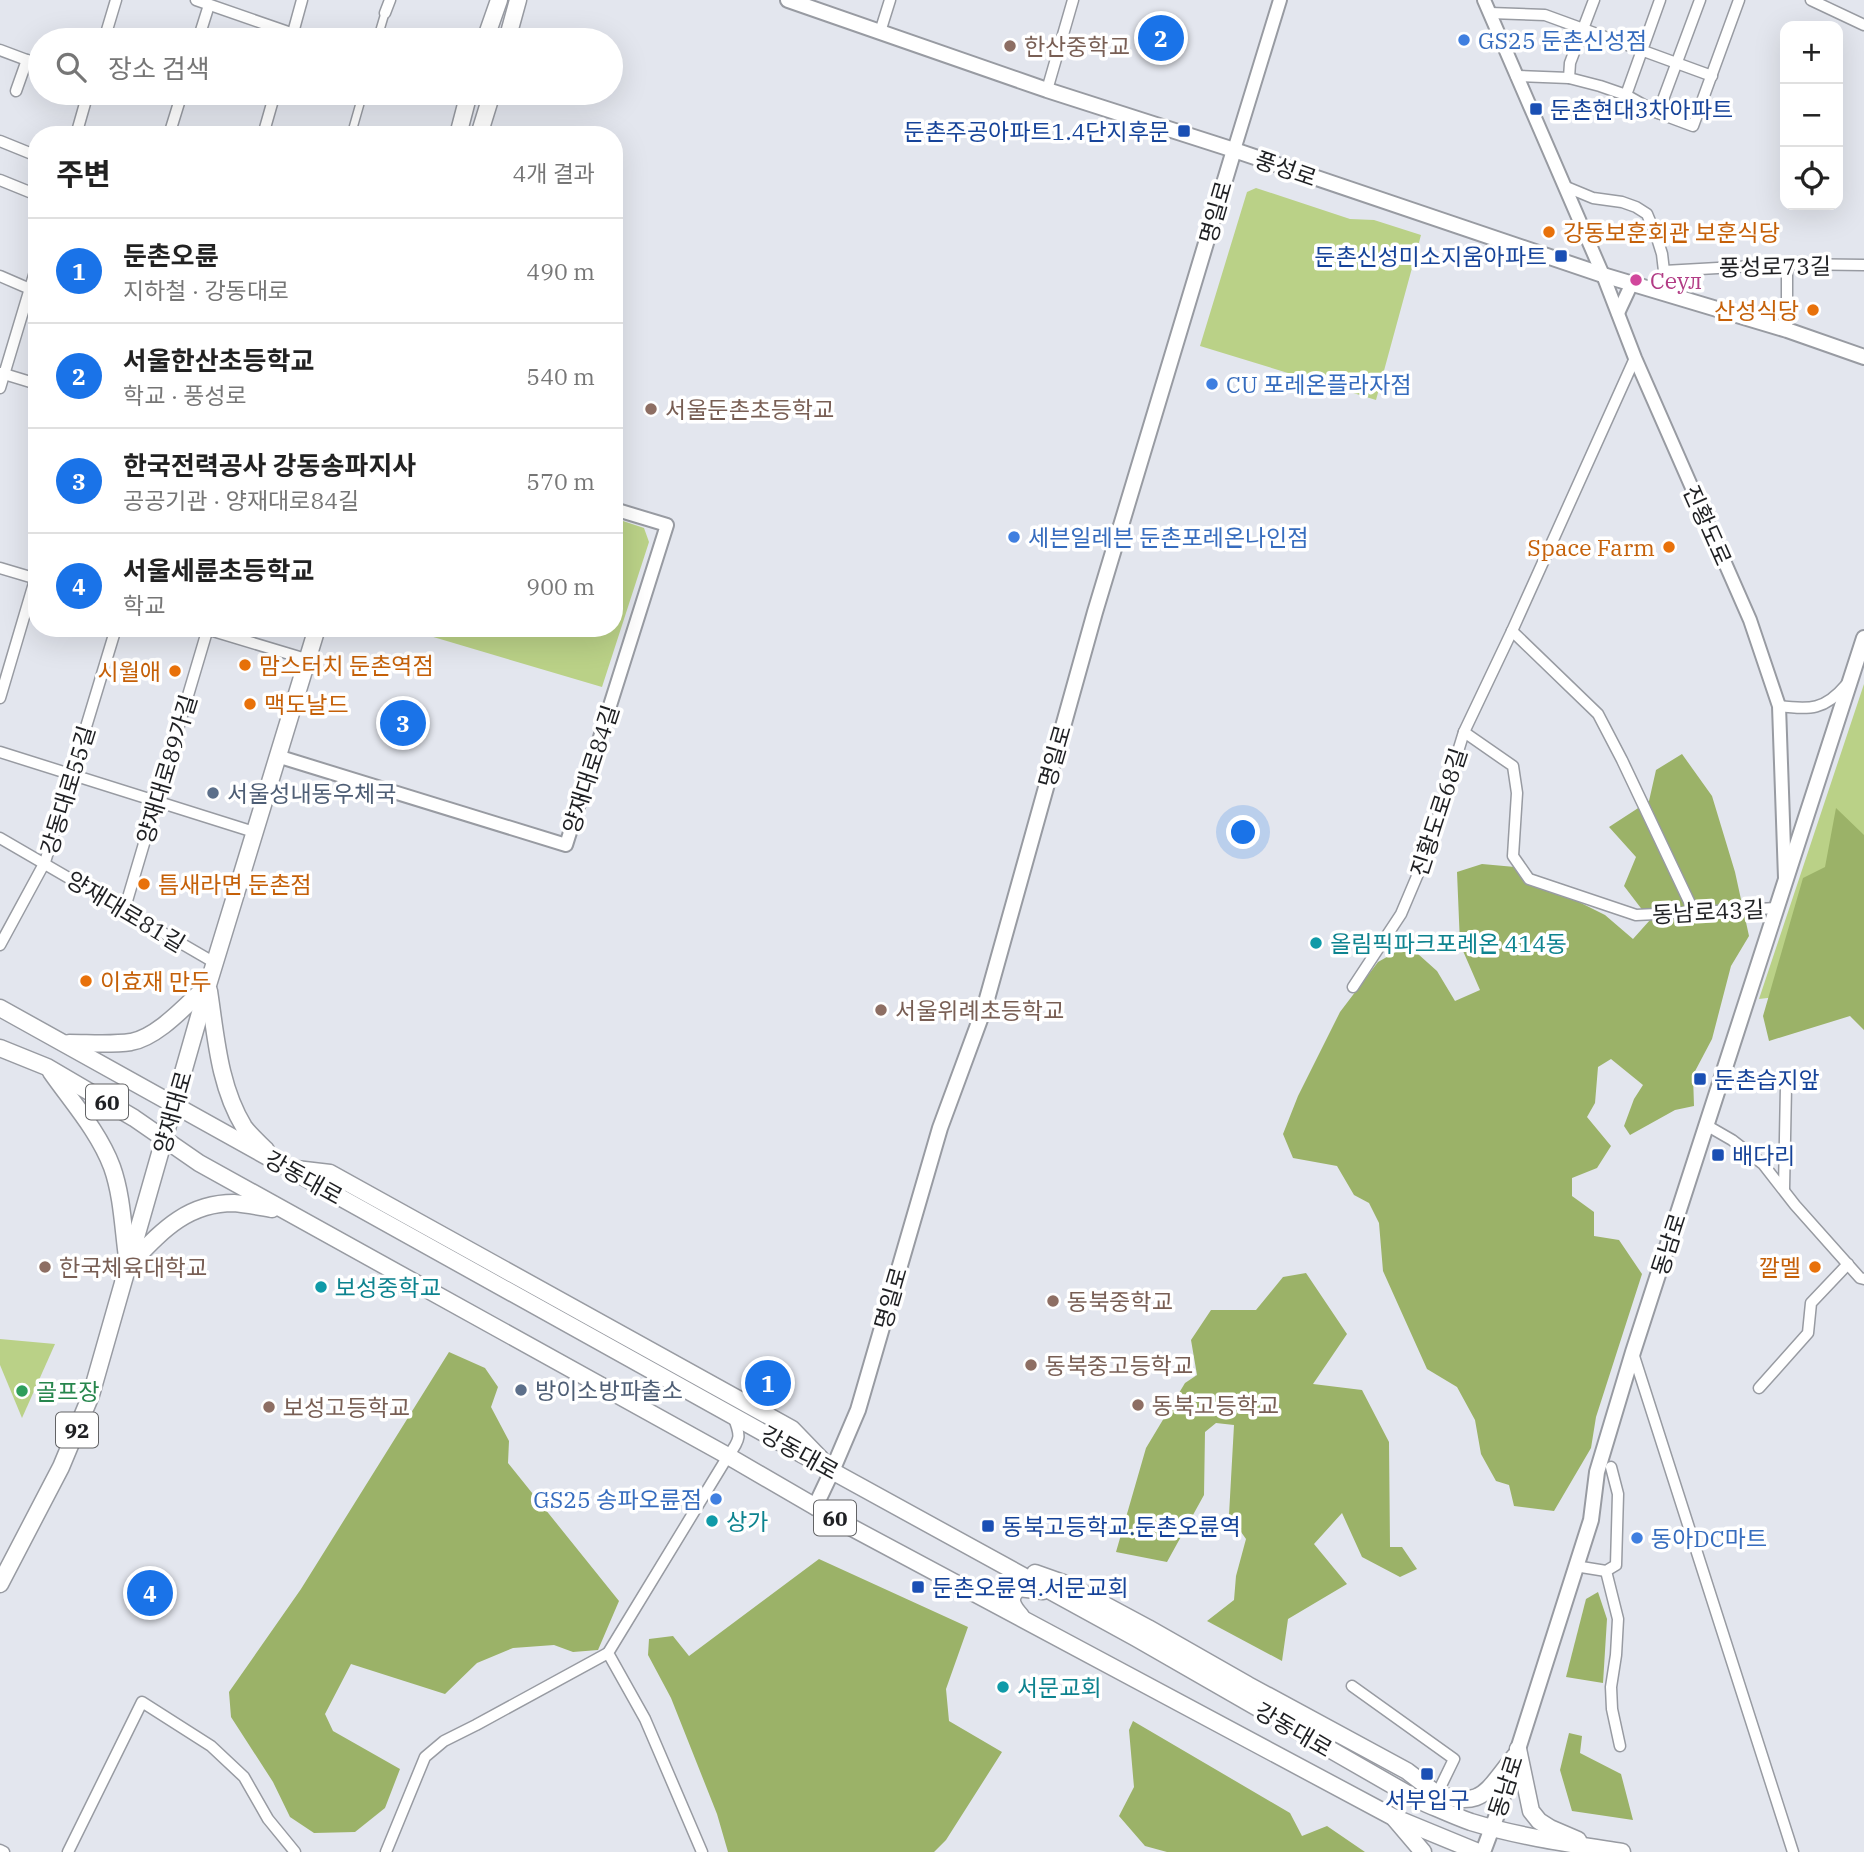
<!DOCTYPE html>
<html lang="ko">
<meta charset="utf-8">
<style>
:root{--surface:#fff;--page:#f2f2f2;--text:#222;--muted:#767676;--line:#e0e0e0;--accent:#1a73e8}
body{margin:0;font-family:"IBM Plex Serif","Noto Sans KR",serif;background:var(--page);color:var(--text)}
.controls{position:absolute;right:21px;top:21px;display:grid;overflow:hidden;border-radius:14px;box-shadow:0 7px 28px #0002}
.controls button{width:63px;height:63px;display:grid;place-items:center;padding:0;border:0;border-bottom:2px solid var(--line);background:var(--surface);color:var(--text);font:35px sans-serif}
.you{position:absolute;left:1244px;top:833px;width:24px;height:24px;margin:-18px;border:5px solid #fff;border-radius:50%;background:#1a73e8;box-shadow:0 0 0 10px #1a73e833}
.badge{display:grid;place-items:center;width:46px;height:46px;border-radius:50%;background:var(--accent);color:#fff;font-size:23px;font-weight:700}
.pin{position:absolute;translate:-50% -50%;border:4px solid #fff;box-shadow:0 2px 7px #0006}
.list{margin:0;padding:0;list-style:none}
h2{display:flex;justify-content:space-between;align-items:center;height:91px;margin:0;padding:0 28px;font-size:30px}
h2 small{font-size:23px;font-weight:400;color:var(--muted)}
.list li{display:grid;grid-template-columns:46px 1fr auto;gap:21px;align-items:center;box-sizing:border-box;height:105px;padding:0 28px;border-top:2px solid var(--line)}
.list b{display:block;font-size:26px;white-space:nowrap}
.list p{margin:0;font-size:23px;white-space:nowrap;color:var(--muted)}
.list em{font-size:23px;font-style:normal;color:var(--muted)}
.icon{flex:none;width:38px;height:38px;fill:none;stroke:currentColor;stroke-width:2;stroke-linecap:round;stroke-linejoin:round}
.map{position:relative;flex:none;width:1864px;height:1852px;overflow:hidden}
.search{position:absolute;background:var(--surface);box-shadow:0 7px 28px #0002;left:28px;top:28px;width:595px;height:77px;display:flex;align-items:center;gap:18px;box-sizing:border-box;padding:0 24px;border-radius:38px;color:var(--muted);font-size:26px}
.panel{position:absolute;background:var(--surface);box-shadow:0 7px 28px #0002;left:28px;top:126px;width:595px;height:511px;border-radius:28px}
.map>svg:first-child{display:block}
.green{fill:#bad187}
.forest{fill:#9bb268}
.lines{fill:none;stroke-linecap:round;stroke-linejoin:round}
.pedestrian-casing{stroke:#989ba2;stroke-width:10}
.minor-casing{stroke:#989ba2;stroke-width:13}
.tertiary-casing{stroke:#989ba2;stroke-width:16}
.secondary-casing{stroke:#989ba2;stroke-width:18}
.primary-casing{stroke:#989ba2;stroke-width:19}
.pedestrian{stroke:#fff;stroke-width:7}
.minor{stroke:#fff;stroke-width:10}
.tertiary{stroke:#fff;stroke-width:12}
.secondary{stroke:#fff;stroke-width:14}
.primary{stroke:#fff;stroke-width:16}
.shop-dot{fill:#3f7fe0;stroke:#fff;stroke-width:2.5}
.education-dot{fill:#8d6e63;stroke:#fff;stroke-width:2.5}
.transit-dot{fill:#1a4fb4;stroke:#fff;stroke-width:2.5}
.food-dot{fill:#e8710a;stroke:#fff;stroke-width:2.5}
.hotel-dot{fill:#d1479c;stroke:#fff;stroke-width:2.5}
.service-dot{fill:#5c6f8a;stroke:#fff;stroke-width:2.5}
.culture-dot{fill:#0f9aa8;stroke:#fff;stroke-width:2.5}
.leisure-dot{fill:#2e9e5b;stroke:#fff;stroke-width:2.5}
.labels{text-anchor:middle;dominant-baseline:central;stroke-width:7;stroke-linejoin:round;paint-order:stroke}
.shield{fill:#fff;stroke:#626365;stroke-width:2}
.shield-label{font-size:21px;font-weight:bold;fill:#1f2023}
.shop-label{font-size:23px;fill:#366cbe;stroke:#fff;text-anchor:start}
.education-label{font-size:23px;fill:#785e54;stroke:#fff;text-anchor:start}
.transit-label{font-size:23px;fill:#164399;stroke:#fff;text-anchor:start}
.street-label{font-size:23px;fill:#1f2023;stroke:#fff}
.food-label{font-size:23px;fill:#c56008;stroke:#fff;text-anchor:start}
.hotel-label{font-size:23px;fill:#b23c85;stroke:#fff;text-anchor:start}
.service-label{font-size:23px;fill:#4e5e75;stroke:#fff;text-anchor:start}
.culture-label{font-size:23px;fill:#0d838f;stroke:#fff;text-anchor:start}
.leisure-label{font-size:23px;fill:#27864d;stroke:#fff;text-anchor:start}
</style>
<div class="map">
<svg width="1864" height="1852" viewBox="0 0 1864 1852">
<rect width="100%" height="100%" fill="#e3e6ee"/>
<g class="green">
<path d="M1256 188 1350 219 1374 220 1421 235 1376 400 1200 346 1247 192Z"/>
<path d="M614 518 644 528 649 542 602 687 403 628H614Z"/>
<path d="M1864 684V986L1759 999Z"/>
<path d="M0 1339 55 1344 22 1418 0 1365Z"/>
</g>
<g class="forest">
<path d="M1682 754 1712 796 1735 872 1749 936 1731 966 1712 1039 1693 1075 1694 1106 1675 1110 1630 1135 1624 1126 1634 1099 1643 1085 1611 1059 1598 1067 1595 1103 1587 1117 1611 1146 1597 1168 1572 1178V1196L1594 1212V1236L1619 1240 1642 1274 1596 1417 1591 1448 1554 1511 1514 1506 1509 1485 1496 1481 1481 1454 1475 1420 1457 1387 1427 1369 1383 1271 1379 1223 1369 1203 1354 1195 1337 1166 1293 1158 1283 1134 1298 1096 1340 1012 1378 962 1408 945 1437 971 1455 1001 1480 990 1460 944 1457 872 1482 864 1515 867 1537 888 1579 902 1605 915 1633 939 1650 920 1624 886 1636 857 1609 827 1649 801 1656 770Z"/>
<path d="M1836 808 1864 835V1030L1850 1016 1769 1041 1763 1016 1803 878 1825 867Z"/>
<path d="M1306 1273 1347 1334 1313 1384 1362 1390 1389 1442 1390 1547H1402L1417 1569 1400 1577 1362 1557 1342 1513 1314 1544 1347 1584 1288 1619 1282 1661 1207 1621 1234 1600 1236 1576 1246 1539 1229 1515 1234 1425 1216 1423 1205 1432 1204 1495 1167 1562 1116 1552 1146 1448 1185 1383 1197 1375 1191 1340 1211 1310H1256L1283 1277Z"/>
<path d="M449 1352 485 1368 498 1387 491 1407 509 1441 508 1463 619 1601 598 1650 573 1652 554 1645 513 1648 477 1663 445 1694 351 1664 325 1714 333 1731 400 1769 385 1808 355 1832 314 1833 290 1817 273 1782 231 1717 229 1692 301 1589Z"/>
<path d="M819 1559 968 1627 946 1689 949 1721 1002 1752 946 1840 934 1852H728L717 1814 671 1698 648 1655 649 1639 673 1636 689 1656Z"/>
<path d="M1598 1592 1607 1619 1603 1683 1566 1677 1586 1599Z"/>
<path d="M1133 1721 1290 1813 1302 1836 1327 1826 1365 1852H1167L1145 1846 1119 1816 1134 1787 1129 1730Z"/>
<path d="M1569 1733 1582 1736 1580 1753 1621 1774 1633 1820 1572 1811 1560 1770Z"/>
</g>
<g class="lines">
<defs>
<g id="pedestrian">
<path d="M377 40 385 13"/>
<path d="M351 135 363 93"/>
</g>
<g id="minor">
<path d="M196 0 311 40"/>
<path d="M1811 0 1864 25"/>
<path d="M385 13 390 0"/>
<path d="M1490 13 1545 15 1712 76"/>
<path d="M880 32 890 0"/>
<path d="M104 40 116 0"/>
<path d="M198 40 209 5"/>
<path d="M291 40 302 0"/>
<path d="M0 50 40 65"/>
<path d="M1516 76 1569 78 1600 86 1626 95 1658 113 1693 126 1739 0"/>
<path d="M1569 78 1570 63 1594 0"/>
<path d="M1047 90 1073 0"/>
<path d="M16 91 27 60"/>
<path d="M1626 95 1660 0"/>
<path d="M1658 113 1700 0"/>
<path d="M76 135 88 93"/>
<path d="M169 135 182 93"/>
<path d="M263 135 275 93"/>
<path d="M0 141 37 156"/>
<path d="M0 180 37 195"/>
<path d="M1564 186 1593 198 1622 202 1636 207 1647 214 1657 238 1662 254 1664 271"/>
<path d="M0 276 30 289"/>
<path d="M1655 290 1664 271 1787 264 1864 265"/>
<path d="M1787 330V264"/>
<path d="M1 373 37 384"/>
<path d="M0 388 37 265"/>
<path d="M0 568 37 579"/>
<path d="M203 628 306 659"/>
<path d="M1512 631 1598 714 1622 760 1694 912"/>
<path d="M0 698 37 573"/>
<path d="M1779 706C1810 710 1825 710 1846 685"/>
<path d="M1464 732 1513 766 1517 793 1513 856 1529 879 1636 915 1777 908"/>
<path d="M0 752 254 832"/>
<path d="M0 838 215 963"/>
<path d="M124 911 208 628"/>
<path d="M0 945 45 862 116 628"/>
<path d="M1353 987 1401 914 1426 855 1464 732 1512 631 1635 358"/>
<path d="M1706 1125 1732 1140 1763 1164 1795 1205 1860 1278 1864 1279"/>
<path d="M1784 1189 1786 1086"/>
<path d="M1633 1353 1793 1852"/>
<path d="M1759 1388 1808 1333 1811 1303 1848 1264"/>
<path d="M1575 1566 1606 1571 1616 1565 1618 1494 1611 1467"/>
<path d="M1606 1571 1618 1619 1616 1655 1611 1687 1612 1709 1620 1746"/>
<path d="M1352 1686 1454 1759 1437 1794"/>
<path d="M0 1850 4 1852"/>
<path d="M68 1852 142 1702 211 1746 244 1777 268 1819 295 1852"/>
<path d="M386 1852 425 1757 444 1741 476 1725 608 1653"/>
<path d="M702 1852 645 1719 608 1653 728 1456C741 1439 741 1436 733 1416"/>
</g>
<g id="tertiary">
<path d="M1484 0 1603 275 1635 358 1750 620 1779 706 1785 878"/>
<path d="M1234 150 1280 0"/>
<path d="M1618 313 1632 283"/>
<path d="M277 756 566 845 667 525 614 509"/>
</g>
<g id="secondary">
<path d="M788 0 1047 90 1234 150 1603 275 1787 330 1864 357"/>
<path d="M815 1507 832 1471 858 1410 940 1128 985 1006 1095 612 1234 150"/>
<path d="M1483 1852 1498 1812 1591 1520 1597 1472 1633 1352 1864 638"/>
</g>
<g id="primary">
<path d="M485 40 499 0"/>
<path d="M507 40 518 0"/>
<path d="M458 135 469 93"/>
<path d="M479 135 492 93"/>
<path d="M209 991C216 1037 219 1086 244 1127 250 1135 259 1143 266 1150"/>
<path d="M0 1008 832 1471 1136 1638 1420 1801C1437 1808 1454 1816 1471 1822 1520 1837 1571 1844 1622 1852"/>
<path d="M69 1043C89 1043 111 1045 131 1042 158 1037 186 1005 206 987"/>
<path d="M0 1048 47 1067 134 1118 199 1163 728 1456 845 1524 1393 1817 1478 1852"/>
<path d="M51 1072C72 1102 99 1132 112 1167 122 1195 123 1227 127 1257"/>
<path d="M296 1169 330 1173 792 1429 821 1459"/>
<path d="M130 1264C161 1232 186 1203 234 1203 246 1204 260 1207 272 1209"/>
<path d="M1035 1573 1066 1584 1148 1628 1248 1685 1407 1771 1437 1794"/>
<path d="M0 1584 61 1467 91 1395 208 985 317 628"/>
<path d="M1021 1616C1012 1606 1007 1598 1019 1588L1043 1591"/>
<path d="M1518 1749 1531 1811 1539 1821 1550 1828 1578 1840"/>
<path d="M1430 1792C1484 1809 1483 1795 1515 1756"/>
<path d="M1395 1819 1423 1852"/>
</g>
</defs>
<use href="#pedestrian" class="pedestrian-casing"/>
<use href="#minor" class="minor-casing"/>
<use href="#tertiary" class="tertiary-casing"/>
<use href="#secondary" class="secondary-casing"/>
<use href="#primary" class="primary-casing"/>
<use href="#pedestrian" class="pedestrian"/>
<use href="#minor" class="minor"/>
<use href="#tertiary" class="tertiary"/>
<use href="#secondary" class="secondary"/>
<use href="#primary" class="primary"/>
</g>
<g class="shop-dot">
<circle cx="1464" cy="40" r="7"/>
<circle cx="1212" cy="384" r="7"/>
<circle cx="1014" cy="537" r="7"/>
<circle cx="716" cy="1499" r="7"/>
<circle cx="1637" cy="1538" r="7"/>
</g>
<g class="education-dot">
<circle cx="1010" cy="46" r="7"/>
<circle cx="651" cy="409" r="7"/>
<circle cx="881" cy="1010" r="7"/>
<circle cx="45" cy="1267" r="7"/>
<circle cx="1053" cy="1301" r="7"/>
<circle cx="1031" cy="1365" r="7"/>
<circle cx="1138" cy="1405" r="7"/>
<circle cx="269" cy="1407" r="7"/>
</g>
<g class="transit-dot">
<rect x="1529" y="102" width="14" height="14" rx="3.5"/>
<rect x="1177" y="124" width="14" height="14" rx="3.5"/>
<rect x="1554" y="249" width="14" height="14" rx="3.5"/>
<rect x="1693" y="1072" width="14" height="14" rx="3.5"/>
<rect x="1711" y="1148" width="14" height="14" rx="3.5"/>
<rect x="981" y="1519" width="14" height="14" rx="3.5"/>
<rect x="911" y="1580" width="14" height="14" rx="3.5"/>
<rect x="1420" y="1767" width="14" height="14" rx="3.5"/>
</g>
<g class="food-dot">
<circle cx="1549" cy="232" r="7"/>
<circle cx="1813" cy="310" r="7"/>
<circle cx="1669" cy="547" r="7"/>
<circle cx="245" cy="665" r="7"/>
<circle cx="175" cy="671" r="7"/>
<circle cx="250" cy="704" r="7"/>
<circle cx="144" cy="884" r="7"/>
<circle cx="86" cy="981" r="7"/>
<circle cx="1815" cy="1267" r="7"/>
</g>
<circle class="hotel-dot" cx="1636" cy="280" r="7"/>
<g class="service-dot">
<circle cx="213" cy="793" r="7"/>
<circle cx="521" cy="1390" r="7"/>
</g>
<g class="culture-dot">
<circle cx="1316" cy="943" r="7"/>
<circle cx="321" cy="1287" r="7"/>
<circle cx="712" cy="1521" r="7"/>
<circle cx="1003" cy="1687" r="7"/>
</g>
<circle class="leisure-dot" cx="22" cy="1391" r="7"/>
<g class="labels">
<g class="shield">
<rect x="86" y="1084.5" width="42" height="35" rx="5"/>
<rect x="56" y="1412.5" width="42" height="35" rx="5"/>
<rect x="814" y="1500.5" width="42" height="35" rx="5"/>
</g>
<g class="shield-label">
<text x="107" y="1102">60</text>
<text x="77" y="1430">92</text>
<text x="835" y="1518">60</text>
</g>
<g class="shop-label">
<text x="1478" y="40">GS25 둔촌신성점</text>
<text x="1226" y="384">CU 포레온플라자점</text>
<text x="1028" y="537">세븐일레븐 둔촌포레온나인점</text>
<text x="702" y="1499" text-anchor="end">GS25 송파오륜점</text>
<text x="1651" y="1538">동아DC마트</text>
</g>
<g class="education-label">
<text x="1024" y="46">한산중학교</text>
<text x="665" y="409">서울둔촌초등학교</text>
<text x="895" y="1010">서울위례초등학교</text>
<text x="59" y="1267">한국체육대학교</text>
<text x="1067" y="1301">동북중학교</text>
<text x="1045" y="1365">동북중고등학교</text>
<text x="1152" y="1405">동북고등학교</text>
<text x="283" y="1407">보성고등학교</text>
</g>
<g class="transit-label">
<text x="1550" y="109">둔촌현대3차아파트</text>
<text x="1170" y="131" text-anchor="end">둔촌주공아파트1.4단지후문</text>
<text x="1547" y="256" text-anchor="end">둔촌신성미소지움아파트</text>
<text x="1714" y="1079">둔촌습지앞</text>
<text x="1732" y="1155">배다리</text>
<text x="1002" y="1526">동북고등학교.둔촌오륜역</text>
<text x="932" y="1587">둔촌오륜역.서문교회</text>
<text x="1427" y="1799" text-anchor="middle">서부입구</text>
</g>
<g class="street-label">
<text transform="translate(1286 168) rotate(19)">풍성로</text>
<text transform="translate(1215 212) rotate(-74)">명일로</text>
<text transform="translate(1775 266) rotate(-1)">풍성로73길</text>
<text transform="translate(1708 525) rotate(66)">진황도로</text>
<text transform="translate(1054 756) rotate(-74)">명일로</text>
<text transform="translate(166 769) rotate(-73)">양재대로89가길</text>
<text transform="translate(590 769) rotate(-72)">양재대로84길</text>
<text transform="translate(67 790) rotate(-73)">강동대로55길</text>
<text transform="translate(1438 812) rotate(-72)">진황도로68길</text>
<text transform="translate(126 911) rotate(31)">양재대로81길</text>
<text transform="translate(1708 911) rotate(-3)">동남로43길</text>
<text transform="translate(172 1112) rotate(-74)">양재대로</text>
<text transform="translate(304 1177) rotate(29)">강동대로</text>
<text transform="translate(1668 1244) rotate(-72)">동남로</text>
<text transform="translate(890 1298) rotate(-74)">명일로</text>
<text transform="translate(800 1452) rotate(29)">강동대로</text>
<text transform="translate(1294 1729) rotate(30)">강동대로</text>
<text transform="translate(1505 1786) rotate(-72)">동남로</text>
</g>
<g class="food-label">
<text x="1563" y="232">강동보훈회관 보훈식당</text>
<text x="1799" y="310" text-anchor="end">산성식당</text>
<text x="1655" y="547" text-anchor="end">Space Farm</text>
<text x="259" y="665">맘스터치 둔촌역점</text>
<text x="161" y="671" text-anchor="end">시월애</text>
<text x="264" y="704">맥도날드</text>
<text x="158" y="884">틈새라면 둔촌점</text>
<text x="100" y="981">이효재 만두</text>
<text x="1801" y="1267" text-anchor="end">깔멜</text>
</g>
<g class="hotel-label">
<text x="1650" y="280">Сеул</text>
</g>
<g class="service-label">
<text x="227" y="793">서울성내동우체국</text>
<text x="535" y="1390">방이소방파출소</text>
</g>
<g class="culture-label">
<text x="1330" y="943">올림픽파크포레온 414동</text>
<text x="335" y="1287">보성중학교</text>
<text x="726" y="1521">상가</text>
<text x="1017" y="1687">서문교회</text>
</g>
<g class="leisure-label">
<text x="36" y="1391">골프장</text>
</g>
</g>
</svg>
<div class="controls">
<button>+</button>
<button>−</button>
<button><svg class="icon" aria-label="locate" viewBox="0 0 24 24"><circle cx="12" cy="12" r="6"/><path d="M12 2v4M12 18v4M2 12h4M18 12h4"/></svg></button>
</div>
<div class="you"></div>
<div class="pin badge" style="left:768px;top:1383px">1</div>
<div class="pin badge" style="left:1161px;top:38px">2</div>
<div class="pin badge" style="left:403px;top:723px">3</div>
<div class="pin badge" style="left:150px;top:1593px">4</div>
<div class="search"><svg class="icon" aria-label="search" viewBox="0 0 24 24"><circle cx="10" cy="10" r="6"/><path d="M15 15l6 6"/></svg>장소 검색</div>
<section class="panel">
<h2>주변<small>4개 결과</small></h2>
<ul class="list">
<li><span class="badge">1</span><div><b>둔촌오륜</b><p>지하철 · 강동대로</p></div><em>490 m</em></li>
<li><span class="badge">2</span><div><b>서울한산초등학교</b><p>학교 · 풍성로</p></div><em>540 m</em></li>
<li><span class="badge">3</span><div><b>한국전력공사 강동송파지사</b><p>공공기관 · 양재대로84길</p></div><em>570 m</em></li>
<li><span class="badge">4</span><div><b>서울세륜초등학교</b><p>학교</p></div><em>900 m</em></li>
</ul>
</section>
</div>
